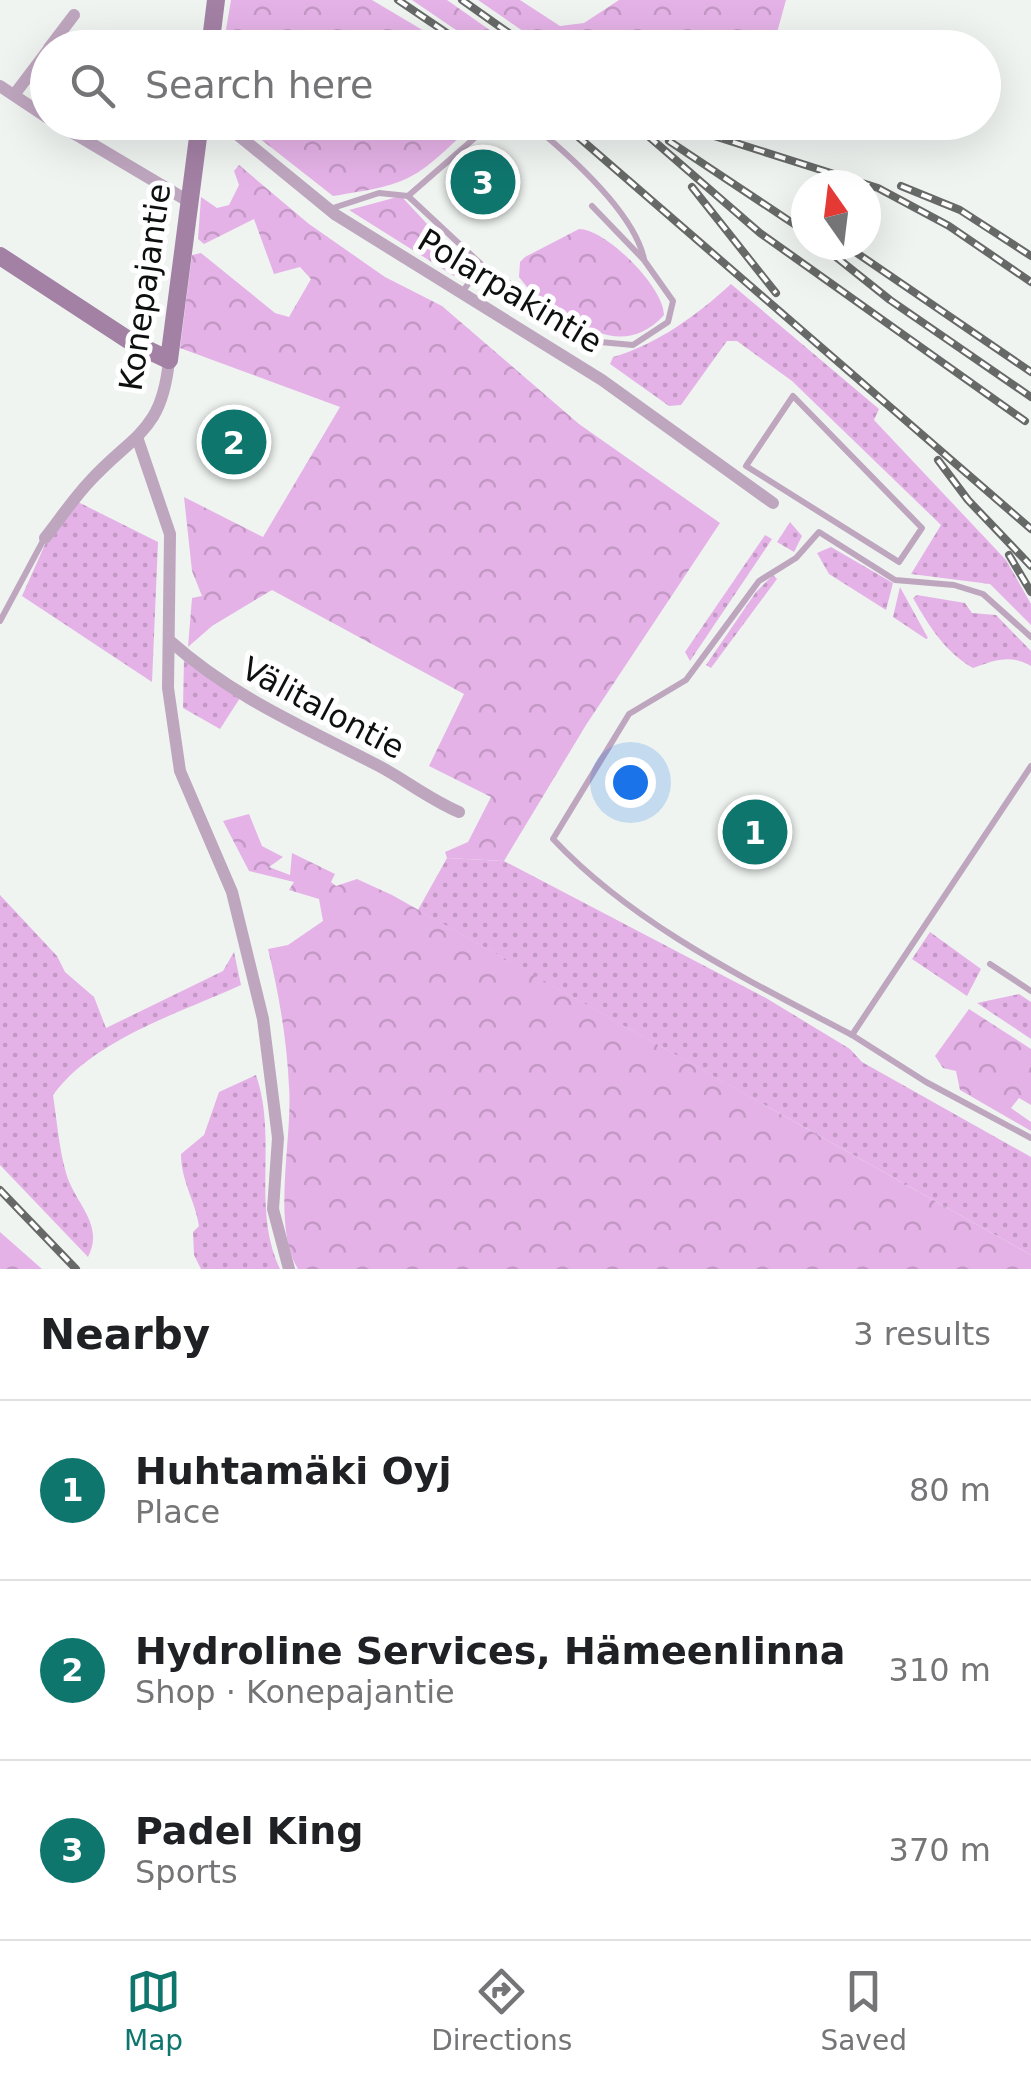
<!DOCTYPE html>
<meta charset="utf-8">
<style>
:root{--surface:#fff;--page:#f6f6f6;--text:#202124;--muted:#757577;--line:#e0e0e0;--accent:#0f766e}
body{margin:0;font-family:"DejaVu Sans",sans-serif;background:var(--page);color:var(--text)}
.compass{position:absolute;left:791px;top:170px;width:90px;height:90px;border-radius:50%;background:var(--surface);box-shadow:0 10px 40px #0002;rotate:346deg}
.you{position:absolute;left:630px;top:782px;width:35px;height:35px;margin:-25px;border:8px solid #fff;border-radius:50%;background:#1a73e8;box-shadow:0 0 0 15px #1a73e833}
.badge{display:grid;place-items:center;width:65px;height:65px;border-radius:50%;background:var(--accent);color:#fff;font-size:32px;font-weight:700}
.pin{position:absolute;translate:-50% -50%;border:5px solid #fff;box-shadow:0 2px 10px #0006}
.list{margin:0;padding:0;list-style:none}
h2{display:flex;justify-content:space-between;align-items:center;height:130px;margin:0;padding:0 40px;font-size:42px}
h2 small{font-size:32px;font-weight:400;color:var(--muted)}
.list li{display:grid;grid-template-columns:65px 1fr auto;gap:30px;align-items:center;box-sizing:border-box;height:180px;padding:0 40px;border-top:2px solid var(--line)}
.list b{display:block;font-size:38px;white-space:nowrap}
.list p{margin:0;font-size:32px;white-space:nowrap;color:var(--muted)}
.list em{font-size:32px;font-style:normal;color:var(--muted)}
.icon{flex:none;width:55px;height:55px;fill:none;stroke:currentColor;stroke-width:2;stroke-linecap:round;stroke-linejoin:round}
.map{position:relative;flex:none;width:1031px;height:1269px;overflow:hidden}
.search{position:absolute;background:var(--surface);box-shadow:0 10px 40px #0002;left:30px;right:30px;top:30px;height:110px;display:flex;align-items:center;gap:25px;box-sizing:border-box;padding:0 35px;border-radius:55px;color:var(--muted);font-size:38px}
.sheet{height:670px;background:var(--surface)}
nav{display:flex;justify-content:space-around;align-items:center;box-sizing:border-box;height:140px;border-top:2px solid var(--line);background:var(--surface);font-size:28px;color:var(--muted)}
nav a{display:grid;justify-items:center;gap:5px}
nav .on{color:var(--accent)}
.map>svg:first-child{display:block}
.grass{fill:url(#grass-dots)}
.forest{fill:url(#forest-crowns)}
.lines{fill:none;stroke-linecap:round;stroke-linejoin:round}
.lane{stroke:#bea6bf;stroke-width:6}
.street{stroke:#bea6bf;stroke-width:12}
.secondary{stroke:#a381a5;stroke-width:18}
.rail-casing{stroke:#666967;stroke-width:8}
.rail{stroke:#fff;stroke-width:4;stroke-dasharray:11;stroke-linecap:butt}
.labels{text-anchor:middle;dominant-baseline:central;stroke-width:10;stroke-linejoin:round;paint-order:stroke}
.street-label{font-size:32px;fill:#0e100f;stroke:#fff}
</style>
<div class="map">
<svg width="1031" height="1269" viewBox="0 0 1031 1269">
<defs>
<pattern id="grass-dots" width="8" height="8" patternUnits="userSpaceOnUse" patternTransform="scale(2.5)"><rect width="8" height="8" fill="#e5b2e7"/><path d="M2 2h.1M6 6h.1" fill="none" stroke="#c398c5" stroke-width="1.8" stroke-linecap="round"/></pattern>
<pattern id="forest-crowns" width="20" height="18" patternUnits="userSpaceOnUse" patternTransform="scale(2.5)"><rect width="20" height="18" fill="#e5b2e7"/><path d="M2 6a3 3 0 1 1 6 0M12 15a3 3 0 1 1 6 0" fill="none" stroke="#c398c5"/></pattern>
</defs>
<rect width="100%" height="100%" fill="#eff4f1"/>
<g class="grass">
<path d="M731 284 879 409 874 420 1006 560 1031 604V625L990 584 911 574 941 525 792 381 737 341H727L681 405 669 406 610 364 613 357C658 344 697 315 731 284Z"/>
<path d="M78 502 158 542 152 682 22 596 47 540Z"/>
<path d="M790 522 802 536 794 552 777 542Z"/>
<path d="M765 535 772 539 690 661 685 652Z"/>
<path d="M831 547 893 583 886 610 829 574 817 553Z"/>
<path d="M773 575 777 579 711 668 706 665 756 592Z"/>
<path d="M900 587 928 638 926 639 893 617Z"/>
<path d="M917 595 965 603 972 613 996 615 1031 651V666C1010 654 995 660 973 668 945 652 929 626 913 598Z"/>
<path d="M184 658 240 698 220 729 183 708Z"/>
<path d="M447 858 504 861 766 998 850 1049 862 1062 1031 1157V1255L418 910Z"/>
<path d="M0 895 57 956 65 972 94 997 106 1028 223 971 234 952 241 985C180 1013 94 1039 53 1095 57 1121 59 1148 66 1173 75 1204 105 1224 88 1257L0 1165Z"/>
<path d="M930 932 981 969 967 996 912 959Z"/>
<path d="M1019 994 1031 1002V1039L977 1003Z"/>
<path d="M256 1075C278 1138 251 1209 280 1269H201L194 1255 193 1232 199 1226C195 1200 181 1181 181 1154L204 1135 219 1092Z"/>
</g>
<g class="forest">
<path d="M231 0H372L451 47H223Z"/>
<path d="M412 0H447L514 47H481Z"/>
<path d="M478 0H520L560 26 584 23 619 0H786L773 47H546Z"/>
<path d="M467 122V130C413 182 408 184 333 196L240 123Z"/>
<path d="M239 165 309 224 385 277 442 306 579 424 720 523 586 725 504 861 447 858 445 852 468 842 491 797 429 766 464 694 272 590 212 626 188 647 192 598 202 596 192 571 184 497 263 537 340 407 180 348 192 255 201 253 275 313 289 317 311 279 300 267 274 274 254 219 204 244 198 239 201 197 217 208 229 205 239 185 234 171Z"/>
<path d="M401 196 459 258 462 270 454 276 349 210Z"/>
<path d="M579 229C606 229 664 287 664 315 619 365 568 316 527 287L519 277 520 262 525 257Z"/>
<path d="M249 814 262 846 283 857 269 867 290 875 292 853 335 874 331 882 336 886 357 879 392 895 1031 1255V1269H298C271 1226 293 1137 289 1087 287 1041 279 994 268 949L288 945 323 921 319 899 289 890 294 882 249 871 223 821Z"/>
<path d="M969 1009 1031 1049V1105L1019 1098 1011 1108 1031 1122V1131L960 1090 956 1071 943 1068 935 1056Z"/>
<path d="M0 1232 42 1269H0Z"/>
</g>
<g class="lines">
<g class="lane">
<path d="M529 122C567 153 634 212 644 259"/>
<path d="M408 196 493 122"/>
<path d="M330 209 379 193 408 196 482 265 600 342 633 345 668 322 673 301 644 260 592 206"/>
<path d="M463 291 482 265"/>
<path d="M793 396 922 528 899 562 746 466Z"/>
<path d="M0 621 44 539"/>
<path d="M1031 637 983 594 954 585 895 580 819 532 796 558 759 581 686 680 629 714 553 839C635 926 748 980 852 1035L1031 766"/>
<path d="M990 964 1031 991"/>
<path d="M852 1035 926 1082 1031 1138"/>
</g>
<g class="street">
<path d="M49 48 74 15"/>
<path d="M0 86 48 118"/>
<path d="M14 95 48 50"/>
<path d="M55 122 188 201"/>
<path d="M222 122 336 215 602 380 773 503"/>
<path d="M138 440 170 534 168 688 180 771 232 892 263 1019 278 1138 273 1209 289 1269"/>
<path d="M45 538C60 519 73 499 90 481 133 434 162 433 169 360"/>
<path d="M170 641C234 698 304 727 379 766 407 781 429 799 459 812"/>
</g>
<g class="secondary">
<path d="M210 48 216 0"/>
<path d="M0 256 133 343 169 360 200 122"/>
</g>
<defs>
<g id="rail">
<path d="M398 0 469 48"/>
<path d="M462 0 530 48"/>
<path d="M561 122 1031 529"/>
<path d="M632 122 760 233 1025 421"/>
<path d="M670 122 878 188 949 226 1031 282"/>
<path d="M669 141 806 232"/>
<path d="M901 186 960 210 1031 256"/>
<path d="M692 187 776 293"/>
<path d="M821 245 890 300 1031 397"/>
<path d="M845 245 1031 372"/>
<path d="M938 460 968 500 1031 566"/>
<path d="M1009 555 1031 592"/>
<path d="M0 1190 76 1269"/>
</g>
</defs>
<use href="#rail" class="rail-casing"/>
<use href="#rail" class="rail"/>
</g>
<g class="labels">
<g class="street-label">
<text transform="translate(145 287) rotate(-82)">Konepajantie</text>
<text transform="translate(510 291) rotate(31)">Polarpakintie</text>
<text transform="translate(323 708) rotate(28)">Välitalontie</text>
</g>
</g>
</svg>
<svg class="compass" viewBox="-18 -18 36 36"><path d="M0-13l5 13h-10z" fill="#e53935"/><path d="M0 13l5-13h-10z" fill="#757577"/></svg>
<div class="you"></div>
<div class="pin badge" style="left:755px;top:832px">1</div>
<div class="pin badge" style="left:234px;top:442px">2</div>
<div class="pin badge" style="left:483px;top:182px">3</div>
<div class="search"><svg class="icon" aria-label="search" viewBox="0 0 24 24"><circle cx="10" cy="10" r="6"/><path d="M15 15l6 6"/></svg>Search here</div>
</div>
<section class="sheet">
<h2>Nearby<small>3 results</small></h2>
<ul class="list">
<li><span class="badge">1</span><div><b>Huhtamäki Oyj</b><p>Place</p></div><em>80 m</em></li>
<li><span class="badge">2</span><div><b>Hydroline Services, Hämeenlinna</b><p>Shop · Konepajantie</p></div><em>310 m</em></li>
<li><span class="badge">3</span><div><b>Padel King</b><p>Sports</p></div><em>370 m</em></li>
</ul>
</section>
<nav>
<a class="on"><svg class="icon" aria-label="map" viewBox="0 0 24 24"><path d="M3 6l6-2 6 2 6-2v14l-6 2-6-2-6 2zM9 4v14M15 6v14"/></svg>Map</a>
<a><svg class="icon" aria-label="directions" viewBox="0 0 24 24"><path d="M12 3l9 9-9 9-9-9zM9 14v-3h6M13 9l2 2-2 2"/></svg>Directions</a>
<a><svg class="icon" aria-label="saved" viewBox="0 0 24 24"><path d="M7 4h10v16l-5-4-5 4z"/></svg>Saved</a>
</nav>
